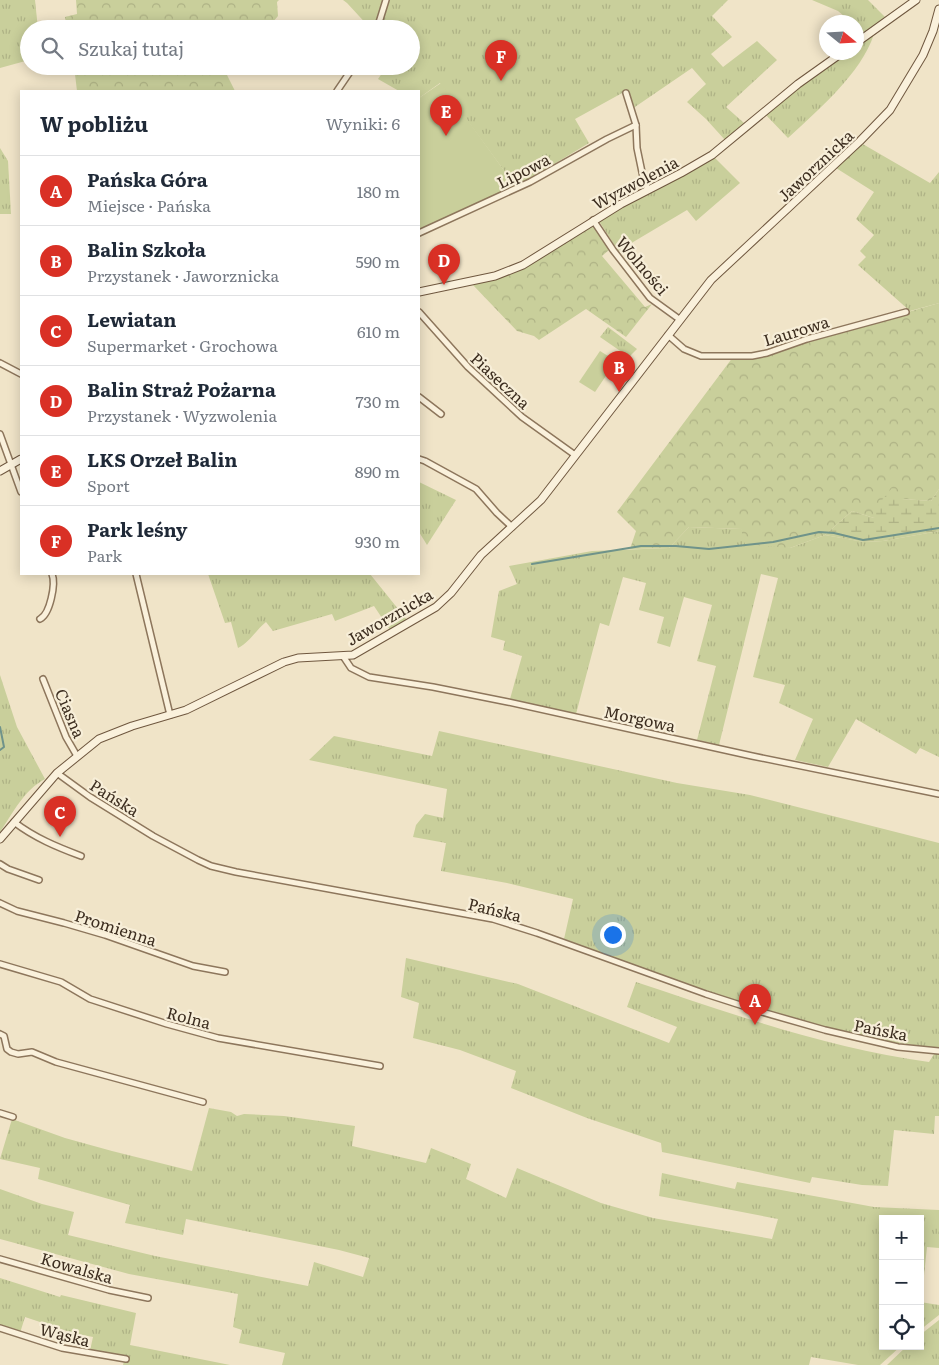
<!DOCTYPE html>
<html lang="pl">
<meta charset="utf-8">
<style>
:root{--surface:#fff;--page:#f6f6f7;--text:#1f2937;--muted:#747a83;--line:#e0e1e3;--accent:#d93025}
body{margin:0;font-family:Literata,serif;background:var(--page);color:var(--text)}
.controls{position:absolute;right:15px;bottom:15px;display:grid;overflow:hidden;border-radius:0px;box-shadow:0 2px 12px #0003}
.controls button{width:45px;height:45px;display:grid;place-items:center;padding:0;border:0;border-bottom:1px solid var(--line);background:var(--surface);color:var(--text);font:25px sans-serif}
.compass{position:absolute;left:819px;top:15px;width:45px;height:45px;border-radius:50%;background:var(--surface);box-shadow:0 2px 12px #0003;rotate:108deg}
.you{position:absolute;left:612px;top:934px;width:18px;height:18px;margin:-12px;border:4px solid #fff;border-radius:50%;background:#1a73e8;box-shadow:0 0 0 8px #1a73e833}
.badge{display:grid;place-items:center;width:32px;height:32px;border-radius:50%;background:var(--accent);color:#fff;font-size:16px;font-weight:700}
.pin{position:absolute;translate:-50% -41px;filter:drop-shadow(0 1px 2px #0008)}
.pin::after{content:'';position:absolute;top:26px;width:18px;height:15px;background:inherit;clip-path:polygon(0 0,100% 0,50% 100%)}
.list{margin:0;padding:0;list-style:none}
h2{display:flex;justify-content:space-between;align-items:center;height:65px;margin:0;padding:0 20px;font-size:21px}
h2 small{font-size:16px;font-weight:400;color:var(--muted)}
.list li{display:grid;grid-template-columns:32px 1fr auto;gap:15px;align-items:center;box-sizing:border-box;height:70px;padding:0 20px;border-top:1px solid var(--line)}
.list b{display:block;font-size:19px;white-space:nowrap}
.list p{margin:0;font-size:16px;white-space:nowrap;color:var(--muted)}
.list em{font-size:16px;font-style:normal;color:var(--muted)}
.icon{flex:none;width:28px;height:28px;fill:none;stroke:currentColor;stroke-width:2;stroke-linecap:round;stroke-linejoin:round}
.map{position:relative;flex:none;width:939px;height:1365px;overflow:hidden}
.search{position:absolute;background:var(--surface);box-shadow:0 2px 12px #0003;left:20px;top:20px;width:400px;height:55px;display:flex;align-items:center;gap:12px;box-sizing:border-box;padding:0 18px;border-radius:28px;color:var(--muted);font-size:19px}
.panel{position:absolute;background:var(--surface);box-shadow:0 2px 12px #0003;left:20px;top:90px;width:400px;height:485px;border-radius:0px}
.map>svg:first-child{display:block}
.grass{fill:url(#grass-tufts)}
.forest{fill:url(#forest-crowns)}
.wetland{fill:url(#wetland-marsh)}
.garden{fill:#c9cf9b}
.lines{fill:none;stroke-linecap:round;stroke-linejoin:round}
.stream{stroke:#6f938a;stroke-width:2}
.street-casing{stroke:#8d765c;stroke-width:8}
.secondary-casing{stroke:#6f573f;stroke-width:9}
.street{stroke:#faf1dc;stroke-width:5}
.secondary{stroke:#faf1dc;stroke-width:7}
.labels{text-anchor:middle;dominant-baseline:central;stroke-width:4.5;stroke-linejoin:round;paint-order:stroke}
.street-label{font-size:16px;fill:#3d2e20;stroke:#f7eed8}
</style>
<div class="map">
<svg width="939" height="1365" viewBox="0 0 939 1365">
<defs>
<pattern id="grass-tufts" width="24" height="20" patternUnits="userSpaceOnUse" patternTransform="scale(1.25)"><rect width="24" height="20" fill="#c9cf9b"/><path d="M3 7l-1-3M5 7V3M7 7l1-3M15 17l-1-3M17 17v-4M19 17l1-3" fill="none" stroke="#aeb285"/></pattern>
<pattern id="forest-crowns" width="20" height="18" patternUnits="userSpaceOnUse" patternTransform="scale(1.25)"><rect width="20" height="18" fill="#c9cf9b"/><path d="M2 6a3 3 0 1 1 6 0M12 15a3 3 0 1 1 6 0" fill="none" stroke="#aeb285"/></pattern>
<pattern id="wetland-marsh" width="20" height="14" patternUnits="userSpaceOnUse" patternTransform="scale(1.25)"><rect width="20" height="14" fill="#c9cf9b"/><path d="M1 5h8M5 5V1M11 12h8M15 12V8" fill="none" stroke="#aeb285"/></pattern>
</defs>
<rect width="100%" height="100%" fill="#f0e4c8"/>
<g class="grass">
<path d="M0 0H35L38 29H29V60L0 68Z"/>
<path d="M343 0H384L374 29H371L347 3Z"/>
<path d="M390 0H728L712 16 732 37 711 54 723 67 757 41 777 60 726 107 744 123 725 140 706 119 687 102 706 84 692 68 632 109 624 92 575 119 589 143 516 187 440 83 419 98V91H399L378 79 387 66H411V29H379Z"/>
<path d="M812 0H868L885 17 863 33 857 27 856 22H851L838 11Z"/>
<path d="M874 34C861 74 818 110 788 138L765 114 798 87 847 53 856 52 857 46Z"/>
<path d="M861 143 930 183 939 172V303L910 311 858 265 866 257 860 251 874 235 856 219 874 192 836 168Z"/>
<path d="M0 148 8 161 11 214H0Z"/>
<path d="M714 157 740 183 696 221 687 210 618 251 599 221 646 193 686 175Z"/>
<path d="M608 327 637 349 629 357 600 337Z"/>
<path d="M419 482 456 500 427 545 419 532Z"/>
<path d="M689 527 741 529 790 548 825 535 864 542 883 541 939 531V757L920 748 916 754 856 719 828 767 795 760 813 719 779 703 785 685 753 677 778 578 761 574 719 745 697 740 716 666 697 661 712 605 684 597 670 647 657 643 664 617 639 610 646 583 623 577 609 626 600 623 576 714 510 699 522 656 503 650 505 641 491 637 499 591 517 584 509 566 592 551 669 548Z"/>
<path d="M208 574H370L407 620 390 630 374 606 335 621 332 614 273 631 266 622C255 631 250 642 238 648L231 622 225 623Z"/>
<path d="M0 675 17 727 45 779C24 790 13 813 0 832Z"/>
<path d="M439 731 677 783 750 795 939 843V1116H935L934 1134 894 1130 888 1186 862 1185 812 1177 810 1183 662 1152 661 1143 587 1118 511 1088 516 1071 460 1050 413 1038 419 1003 401 997 406 958 518 984 669 1043 677 1027 627 1007 636 982C732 1014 828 1048 929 1062L938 1048 897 1043 828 1028 707 992 564 939 573 899 507 883 441 871 446 843 413 837 416 825 425 814 443 818 447 789 309 760 334 736 432 756Z"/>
<path d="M209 1108 231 1112 237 1116 244 1114 284 1116 355 1126 352 1146 426 1163 431 1148 471 1164 466 1179 506 1198 517 1168 601 1203 653 1218 772 1239 778 1219 659 1196 662 1173 735 1189 737 1182 874 1207 939 1210V1248L927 1247 923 1285 920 1284V1219H883V1346H901L880 1365H858L811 1357 809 1365H282L285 1353 239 1343 242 1330 233 1327 238 1294 129 1274 0 1239V1189L42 1204 74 1212 68 1235 155 1256 308 1286 314 1262 363 1277 369 1258 339 1250 186 1219 183 1235 125 1223 130 1205 38 1179 40 1168 0 1159 12 1119 65 1138 112 1151 192 1171Z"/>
<path d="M0 1278 60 1297 61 1295 136 1313 130 1345 230 1365H123L124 1361 89 1355 93 1337 73 1333 25 1317 20 1333 0 1327Z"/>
<path d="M920 1302 939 1305V1315L920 1330Z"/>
<path d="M939 1320V1365H887L907 1346H920V1335Z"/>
</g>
<g class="forest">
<path d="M76 0H279L277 2 278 16 267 29H67L65 17 77 14Z"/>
<path d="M74 66H235L227 75 235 91H77Z"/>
<path d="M593 225 609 250 602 256 645 307 652 304 626 337 586 309 539 340 534 336 517 331 473 285 513 273 525 267Z"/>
<path d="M939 303V489L931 501 902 499 874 518 852 511 825 535 790 548 745 544 741 529 689 527 669 548 630 549 636 531 617 512 733 357 768 355 808 341Z"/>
</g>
<path class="wetland" d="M892 488 902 499 931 501 939 489V531L883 541 864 542 825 535 852 511 874 518 877 506Z"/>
<g class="garden">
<path d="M441 83 516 187 446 224 419 234V98Z"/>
<path d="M600 351 616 361 595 392 579 382Z"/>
</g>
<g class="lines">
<g class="stream">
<path d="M532 564 641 546H676L709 549 773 542 819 532 834 533 863 540 870 539 939 528"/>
<path d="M0 727 4 747 0 750"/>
</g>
<defs>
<g id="street">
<path d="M377 29 386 0"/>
<path d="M337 91 354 66"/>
<path d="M626 93 636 125 637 148 643 177 648 190"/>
<path d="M593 220 613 250 650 298 679 319"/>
<path d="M419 233 530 182 607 139 636 125"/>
<path d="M419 312 468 367 522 417 575 455"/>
<path d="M668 335 684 349 701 356H752L767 353 807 339 906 312"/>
<path d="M0 363 21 374"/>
<path d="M419 397 441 414"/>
<path d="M0 434 21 492"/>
<path d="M419 459 425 461 476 489 497 513 512 527"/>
<path d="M136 574 170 715"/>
<path d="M40 619C50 614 56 584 52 574"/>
<path d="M343 656 351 668 369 677 433 687 508 702 752 756 939 794"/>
<path d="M43 679 66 737 77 756"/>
<path d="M57 773 90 797 153 836 198 860 211 866 236 872 493 919 537 933 706 994 762 1012 825 1030 898 1047 939 1051"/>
<path d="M14 822C35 838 57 847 81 856"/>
<path d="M0 864 8 869 39 880"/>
<path d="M0 903 17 911 64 923 105 935 193 966 225 972"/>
<path d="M0 964 61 982 90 999 167 1024 218 1038 380 1066"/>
<path d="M0 1034 4 1036 7 1049 11 1052 18 1054 32 1052 56 1062 203 1102"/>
<path d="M0 1113 13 1117"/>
<path d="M0 1259 109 1290 148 1298"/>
<path d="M0 1328 62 1348 126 1359"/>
</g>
<g id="secondary">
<path d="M856 43 916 0"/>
<path d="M419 292 495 276 523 265 621 204 681 173 712 155 798 84 843 52"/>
<path d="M0 471 21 459"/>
<path d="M0 839 57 773 99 739 132 726 186 710 284 662 298 658 353 655 436 607 451 593 481 555 541 500 711 280 860 141 890 110 923 55 933 31 939 9"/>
</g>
</defs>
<use href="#street" class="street-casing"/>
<use href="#secondary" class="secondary-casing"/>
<use href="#street" class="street"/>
<use href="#secondary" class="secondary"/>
</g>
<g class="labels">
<g class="street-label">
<text transform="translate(815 165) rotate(-43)">Jaworznicka</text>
<text transform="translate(523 170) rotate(-27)">Lipowa</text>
<text transform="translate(635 182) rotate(-28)">Wyzwolenia</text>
<text transform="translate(643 265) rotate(50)">Wolności</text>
<text transform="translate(796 330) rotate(-17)">Laurowa</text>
<text transform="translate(501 380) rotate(43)">Piaseczna</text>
<text transform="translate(389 616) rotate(-30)">Jaworznicka</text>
<text transform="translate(71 713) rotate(67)">Ciasna</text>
<text transform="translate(640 718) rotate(12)">Morgowa</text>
<text transform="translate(115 797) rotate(32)">Pańska</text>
<text transform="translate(495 909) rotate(14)">Pańska</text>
<text transform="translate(116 927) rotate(18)">Promienna</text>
<text transform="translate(189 1017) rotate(15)">Rolna</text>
<text transform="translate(881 1029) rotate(11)">Pańska</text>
<text transform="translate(77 1267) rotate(16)">Kowalska</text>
<text transform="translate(65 1334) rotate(14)">Wąska</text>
</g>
</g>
</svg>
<div class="controls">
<button>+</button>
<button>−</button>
<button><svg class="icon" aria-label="locate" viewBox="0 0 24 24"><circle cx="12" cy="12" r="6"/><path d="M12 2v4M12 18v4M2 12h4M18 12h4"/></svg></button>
</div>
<svg class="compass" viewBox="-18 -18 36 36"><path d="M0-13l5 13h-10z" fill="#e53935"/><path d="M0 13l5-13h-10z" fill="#747a83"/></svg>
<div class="you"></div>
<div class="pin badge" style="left:755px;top:1025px">A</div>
<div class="pin badge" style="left:619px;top:392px">B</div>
<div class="pin badge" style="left:60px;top:837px">C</div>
<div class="pin badge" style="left:444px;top:285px">D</div>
<div class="pin badge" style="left:446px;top:136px">E</div>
<div class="pin badge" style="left:501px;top:81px">F</div>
<div class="search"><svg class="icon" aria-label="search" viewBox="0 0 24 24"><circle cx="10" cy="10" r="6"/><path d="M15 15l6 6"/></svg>Szukaj tutaj</div>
<section class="panel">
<h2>W pobliżu<small>Wyniki: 6</small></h2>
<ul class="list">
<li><span class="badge">A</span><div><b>Pańska Góra</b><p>Miejsce · Pańska</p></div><em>180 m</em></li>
<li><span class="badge">B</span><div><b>Balin Szkoła</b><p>Przystanek · Jaworznicka</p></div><em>590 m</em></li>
<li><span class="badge">C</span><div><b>Lewiatan</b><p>Supermarket · Grochowa</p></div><em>610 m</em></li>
<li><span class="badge">D</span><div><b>Balin Straż Pożarna</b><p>Przystanek · Wyzwolenia</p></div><em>730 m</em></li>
<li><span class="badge">E</span><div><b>LKS Orzeł Balin</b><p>Sport</p></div><em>890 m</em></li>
<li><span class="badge">F</span><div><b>Park leśny</b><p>Park</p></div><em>930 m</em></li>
</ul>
</section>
</div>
